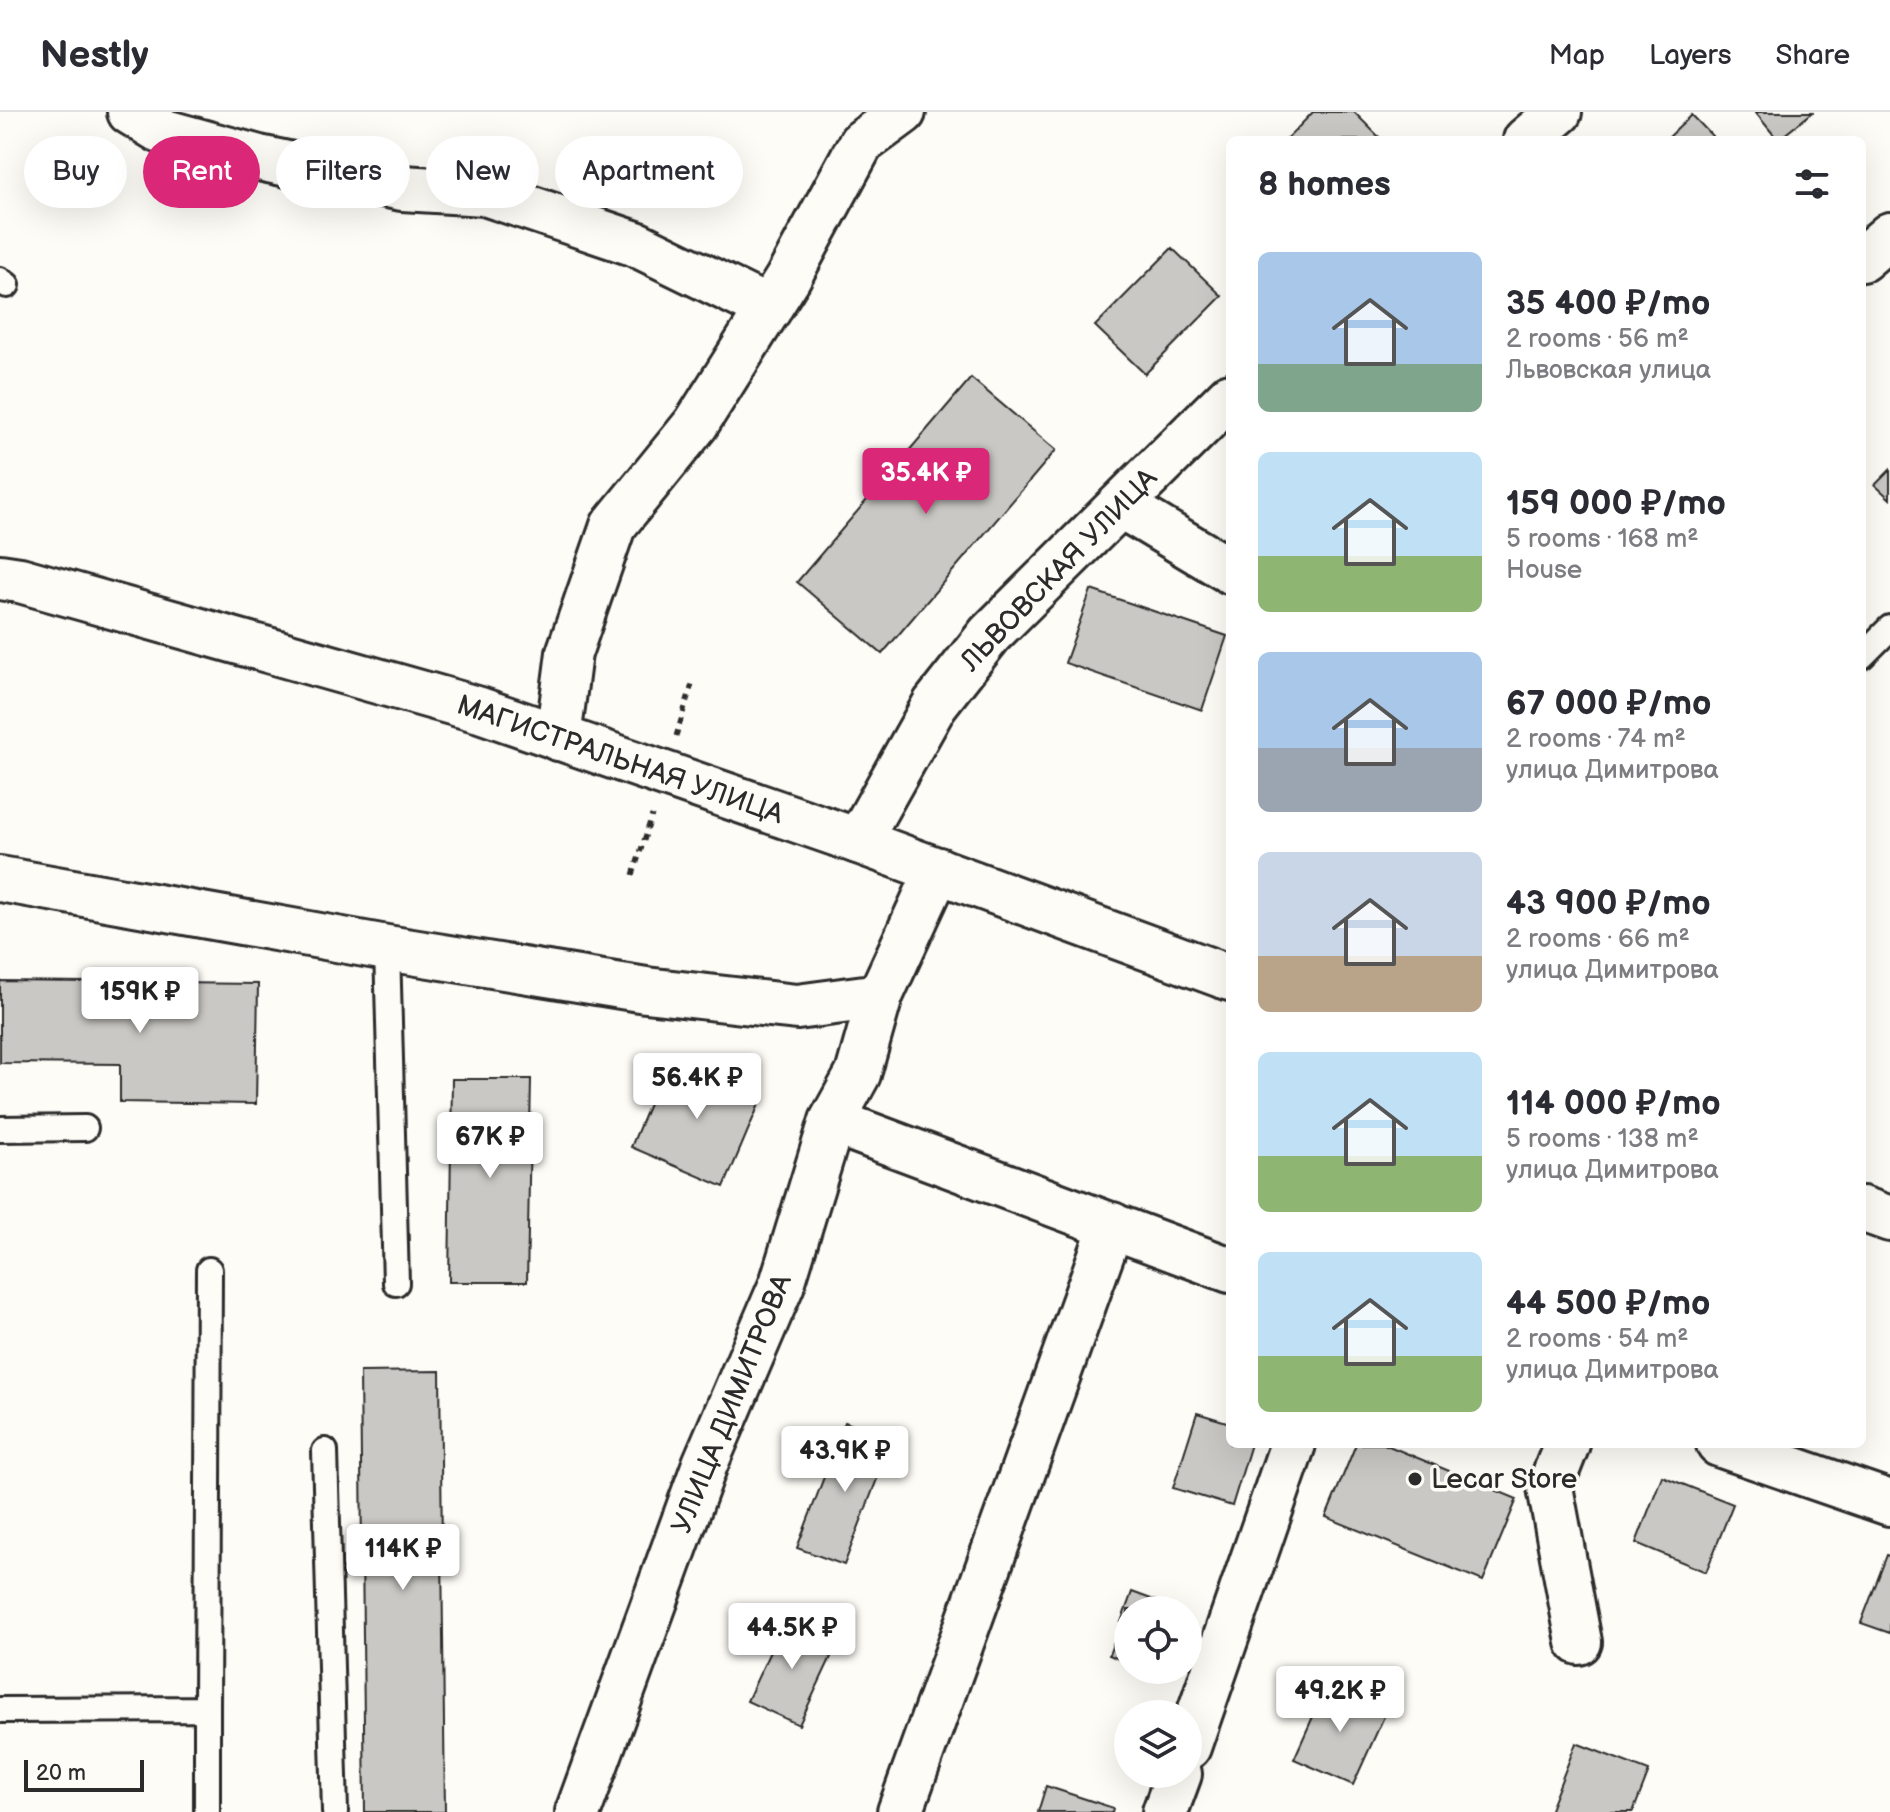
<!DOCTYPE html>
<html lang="en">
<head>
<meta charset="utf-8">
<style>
	body { margin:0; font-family:"Balsamiq Sans",sans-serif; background:#f7f7f7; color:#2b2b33; height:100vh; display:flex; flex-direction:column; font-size:30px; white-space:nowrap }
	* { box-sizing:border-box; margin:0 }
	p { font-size:26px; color:#7c7c81 }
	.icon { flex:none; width:44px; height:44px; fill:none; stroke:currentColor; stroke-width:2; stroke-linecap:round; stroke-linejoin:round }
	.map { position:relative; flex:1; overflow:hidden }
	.side { position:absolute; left:1226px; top:24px; width:640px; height:1312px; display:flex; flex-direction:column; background:#fff; border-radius:12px; box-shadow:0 8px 32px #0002 }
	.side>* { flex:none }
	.banner { position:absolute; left:24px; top:24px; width:760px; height:72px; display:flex; gap:16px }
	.tools { position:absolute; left:1114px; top:1484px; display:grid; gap:16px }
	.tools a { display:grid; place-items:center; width:88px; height:88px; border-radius:50%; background:#fff; box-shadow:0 8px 32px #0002; font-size:40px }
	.scale { position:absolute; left:24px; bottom:20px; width:120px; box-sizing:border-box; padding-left:8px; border:4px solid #2b2b2b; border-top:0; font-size:22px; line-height:28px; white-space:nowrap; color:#2b2b2b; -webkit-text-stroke:6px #fdfcf7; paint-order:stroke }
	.price { position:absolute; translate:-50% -68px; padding:0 18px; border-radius:8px; background:#fff; color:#222; font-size:26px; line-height:52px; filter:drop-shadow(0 2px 4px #0008) }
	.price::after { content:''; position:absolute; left:50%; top:48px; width:24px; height:18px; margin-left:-12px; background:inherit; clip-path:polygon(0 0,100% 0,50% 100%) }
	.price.on { background:#db2777; color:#fff }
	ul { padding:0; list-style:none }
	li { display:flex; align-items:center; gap:24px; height:200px; padding:0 32px }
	li span { display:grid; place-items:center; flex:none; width:224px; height:160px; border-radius:12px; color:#555 }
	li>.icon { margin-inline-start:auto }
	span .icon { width:96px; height:96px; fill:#fffc; stroke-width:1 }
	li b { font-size:34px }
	h2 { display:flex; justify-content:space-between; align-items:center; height:96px; padding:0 32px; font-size:34px }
	.pill { padding:0 28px; border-radius:36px; background:#fff; box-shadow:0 8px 32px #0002; font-size:28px; line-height:72px }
	.pill.on { background:#db2777; color:#fff }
	header { display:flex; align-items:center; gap:48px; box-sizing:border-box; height:112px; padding:0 40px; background:#fff; border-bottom:2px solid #e1e1e2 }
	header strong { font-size:38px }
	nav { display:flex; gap:44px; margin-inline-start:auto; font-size:28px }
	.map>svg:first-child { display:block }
	.building { fill:#c9c8c4; stroke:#2b2b2b; stroke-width:2 }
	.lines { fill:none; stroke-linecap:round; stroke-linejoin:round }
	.lane-casing { stroke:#2b2b2b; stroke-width:30 }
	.street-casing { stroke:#2b2b2b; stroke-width:50 }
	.highway-casing { stroke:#2b2b2b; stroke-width:50 }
	.path { stroke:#2b2b2b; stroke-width:5; stroke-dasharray:6 6; stroke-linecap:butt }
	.lane { stroke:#fdfcf7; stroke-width:24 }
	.street { stroke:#fdfcf7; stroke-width:44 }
	.highway { stroke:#fdfcf7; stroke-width:44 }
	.poi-dot { fill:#2b2b2b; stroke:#fdfcf7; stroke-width:3 }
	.labels { text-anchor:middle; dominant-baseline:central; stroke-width:7; stroke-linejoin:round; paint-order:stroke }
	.street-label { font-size:28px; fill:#2b2b2b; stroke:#fdfcf7 }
	.poi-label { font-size:28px; fill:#2b2b2b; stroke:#fdfcf7; text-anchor:start }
</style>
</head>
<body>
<header>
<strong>Nestly</strong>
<nav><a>Map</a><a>Layers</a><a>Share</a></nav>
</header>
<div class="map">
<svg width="1890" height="1700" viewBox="0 0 1890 1700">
	<rect width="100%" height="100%" fill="#fdfcf7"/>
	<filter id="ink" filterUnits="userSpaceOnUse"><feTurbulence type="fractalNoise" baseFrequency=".0125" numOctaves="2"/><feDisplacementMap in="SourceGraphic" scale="16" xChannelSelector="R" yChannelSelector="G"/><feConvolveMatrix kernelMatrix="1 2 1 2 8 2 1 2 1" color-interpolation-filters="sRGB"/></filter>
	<g filter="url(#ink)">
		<path class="building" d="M 1313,0 L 1354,0 L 1382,28 L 1286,28 Z
			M 1755,0 L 1813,0 L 1778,28 Z
			M 1692,3 L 1716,28 L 1666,28 Z
			M 1172,136 L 1222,184 L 1145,262 L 1095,214 Z
			M 971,266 L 1056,338 L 882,542 L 797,470 Z
			M 1890,358 L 1890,387 L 1875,373 Z
			M 1091,478 L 1227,524 L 1202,598 L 1065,551 Z
			M 0,869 L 258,872 L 256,992 L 120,990 L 120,952 L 0,951 Z
			M 669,944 L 763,983 L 724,1075 L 631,1035 Z
			M 452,967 L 531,967 L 527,1170 L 449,1170 Z
			M 440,1259 L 445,1700 L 365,1700 L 360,1260 Z
			M 1197,1301 L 1230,1311 L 1230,1332 L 1251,1332 L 1232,1394 L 1173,1376 Z
			M 845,1310 L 892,1328 L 844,1453 L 797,1436 Z
			M 1356,1332 L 1384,1332 L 1517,1387 L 1483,1469 L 1326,1405 Z
			M 1662,1364 L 1733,1392 L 1706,1460 L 1636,1431 Z
			M 1887,1443 L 1890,1444 L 1890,1521 L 1861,1511 Z
			M 1132,1480 L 1181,1498 L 1128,1498 L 1128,1551 L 1109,1543 Z
			M 786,1505 L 838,1530 L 799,1613 L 747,1589 Z
			M 1328,1571 L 1387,1598 L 1353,1673 L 1294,1647 Z
			M 1576,1631 L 1649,1659 L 1633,1700 L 1549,1700 Z
			M 1046,1674 L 1113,1696 L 1112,1700 L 1038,1700 Z"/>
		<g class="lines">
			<g class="lane-casing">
				<path id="lane" d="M 0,168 L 7,173
					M 1862,544 L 1890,516
					M 387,836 L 396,1171
					M 0,1017 L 85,1016
					M 325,1339 L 335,1700
					M 207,1597 L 209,1158
					M 0,1598 L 207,1597 L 207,1700"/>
			</g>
			<g class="street-casing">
				<path id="street" d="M 130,0 L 161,19 L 259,46 L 402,76 L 485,81 L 636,132 L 769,197
					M 1526,28 L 1559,0
					M 1862,147 L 1890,123
					M 1120,393 L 1230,459
					M 558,626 L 569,541 L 613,414 L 696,312 L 788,166 L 861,31 L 903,0
					M 858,729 L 935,592 L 990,522 L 1230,284
					M 0,767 L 387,836 L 646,878 L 797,895 L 880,884 L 938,758
					M 832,1009 L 1230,1158
					M 1567,1332 L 1550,1375 L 1579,1530
					M 1719,1332 L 1890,1391
					M 1188,1635 L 1293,1332
					M 578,1700 L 705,1352 L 782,1172 L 832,1009 L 858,962 L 880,884
					M 900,1700 L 1112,1113
					M 1165,1700 L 1179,1662"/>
			</g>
			<g class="highway-casing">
				<path id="highway" d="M 0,465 L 20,468 L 480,598 L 858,729 L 1230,866
					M 1862,1097 L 1890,1107"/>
			</g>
			<path class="path" d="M 676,624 L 693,569
				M 633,763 L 652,703"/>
			<use href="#lane" class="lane"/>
			<use href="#street" class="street"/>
			<use href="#highway" class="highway"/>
		</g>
	</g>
	<circle class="poi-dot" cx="1415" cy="1367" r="8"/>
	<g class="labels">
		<g class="street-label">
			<text transform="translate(1059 458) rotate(-46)">ЛЬВОВСКАЯ УЛИЦА</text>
			<text transform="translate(620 648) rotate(19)">МАГИСТРАЛЬНАЯ УЛИЦА</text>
			<text transform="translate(732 1292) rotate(-68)">УЛИЦА ДИМИТРОВА</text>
		</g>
		<g class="poi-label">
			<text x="1431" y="1367">Lecar Store</text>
		</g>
	</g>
</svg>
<div class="tools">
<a><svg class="icon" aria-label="locate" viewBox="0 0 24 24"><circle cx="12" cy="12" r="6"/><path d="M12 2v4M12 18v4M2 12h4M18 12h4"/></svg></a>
<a><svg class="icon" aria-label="layers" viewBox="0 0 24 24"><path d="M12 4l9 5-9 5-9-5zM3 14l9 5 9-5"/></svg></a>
</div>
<div class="scale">20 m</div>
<b class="price on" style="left:926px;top:404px">35.4K ₽</b>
<b class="price" style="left:140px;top:923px">159K ₽</b>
<b class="price" style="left:697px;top:1009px">56.4K ₽</b>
<b class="price" style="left:490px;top:1068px">67K ₽</b>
<b class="price" style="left:845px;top:1382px">43.9K ₽</b>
<b class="price" style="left:403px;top:1480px">114K ₽</b>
<b class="price" style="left:792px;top:1559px">44.5K ₽</b>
<b class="price" style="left:1340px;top:1622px">49.2K ₽</b>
<div class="banner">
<a class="pill">Buy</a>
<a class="pill on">Rent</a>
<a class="pill">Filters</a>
<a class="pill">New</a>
<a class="pill">Apartment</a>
</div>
<section class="side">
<h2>8 homes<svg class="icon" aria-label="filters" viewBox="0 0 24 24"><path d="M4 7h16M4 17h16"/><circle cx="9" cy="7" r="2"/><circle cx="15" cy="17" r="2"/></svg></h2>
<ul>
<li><span style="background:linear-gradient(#a9c7e8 70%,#7fa58c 0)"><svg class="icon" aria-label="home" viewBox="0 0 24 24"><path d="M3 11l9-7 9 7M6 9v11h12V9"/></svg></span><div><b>35 400 ₽/mo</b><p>2 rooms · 56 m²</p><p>Львовская улица</p></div></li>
<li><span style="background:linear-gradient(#bfe0f5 65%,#8fb573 0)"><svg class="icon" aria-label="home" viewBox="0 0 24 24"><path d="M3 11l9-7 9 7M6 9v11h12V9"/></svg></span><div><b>159 000 ₽/mo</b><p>5 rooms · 168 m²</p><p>House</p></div></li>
<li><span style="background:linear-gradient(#a9c7e8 60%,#9aa5b1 0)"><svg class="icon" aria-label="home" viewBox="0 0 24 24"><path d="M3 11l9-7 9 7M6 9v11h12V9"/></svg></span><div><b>67 000 ₽/mo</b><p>2 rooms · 74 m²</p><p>улица Димитрова</p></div></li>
<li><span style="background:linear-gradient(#c9d6e8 65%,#b9a48a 0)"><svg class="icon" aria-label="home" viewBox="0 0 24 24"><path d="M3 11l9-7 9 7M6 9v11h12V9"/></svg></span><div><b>43 900 ₽/mo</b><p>2 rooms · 66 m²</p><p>улица Димитрова</p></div></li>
<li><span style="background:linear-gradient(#bfe0f5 65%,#8fb573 0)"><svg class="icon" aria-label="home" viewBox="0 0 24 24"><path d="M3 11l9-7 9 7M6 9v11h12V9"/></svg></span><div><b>114 000 ₽/mo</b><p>5 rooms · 138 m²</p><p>улица Димитрова</p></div></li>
<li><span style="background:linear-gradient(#bfe0f5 65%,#8fb573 0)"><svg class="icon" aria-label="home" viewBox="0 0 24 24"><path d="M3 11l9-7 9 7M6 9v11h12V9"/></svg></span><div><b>44 500 ₽/mo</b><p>2 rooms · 54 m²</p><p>улица Димитрова</p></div></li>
</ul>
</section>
</div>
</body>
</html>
